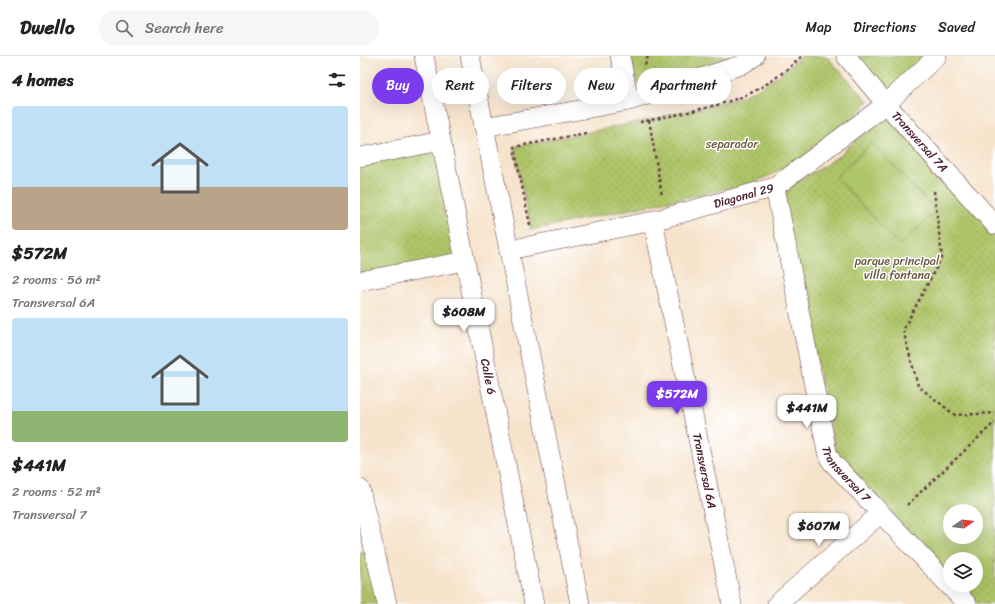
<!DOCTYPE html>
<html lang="en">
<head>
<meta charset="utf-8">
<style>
	body { margin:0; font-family:Sriracha,sans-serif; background:#f6f6f6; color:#222; height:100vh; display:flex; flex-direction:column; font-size:15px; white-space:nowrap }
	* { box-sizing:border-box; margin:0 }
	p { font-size:13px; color:#767676 }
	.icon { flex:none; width:22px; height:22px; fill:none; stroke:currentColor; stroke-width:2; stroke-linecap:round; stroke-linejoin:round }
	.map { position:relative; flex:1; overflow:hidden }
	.sheet { display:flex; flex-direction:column; background:#fff; width:360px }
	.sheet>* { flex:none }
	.hud { position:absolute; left:12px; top:12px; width:380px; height:36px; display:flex; gap:8px }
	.needle { width:26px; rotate:76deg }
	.fabs { position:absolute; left:583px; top:448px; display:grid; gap:8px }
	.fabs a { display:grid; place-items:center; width:40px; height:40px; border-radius:50%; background:#fff; box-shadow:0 4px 16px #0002; font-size:20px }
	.price { position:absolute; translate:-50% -34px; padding:0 9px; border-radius:8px; background:#fff; color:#222; font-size:13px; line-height:26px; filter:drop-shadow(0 1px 2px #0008) }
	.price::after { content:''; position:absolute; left:50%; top:24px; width:12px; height:9px; margin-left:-6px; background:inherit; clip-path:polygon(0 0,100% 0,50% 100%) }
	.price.active { background:#7c3aed; color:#fff }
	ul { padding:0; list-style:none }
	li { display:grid; align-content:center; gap:8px; height:212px; padding:0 12px }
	li span { display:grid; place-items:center; height:124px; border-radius:4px; color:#555 }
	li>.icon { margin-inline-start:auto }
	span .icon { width:72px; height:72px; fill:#fffc; stroke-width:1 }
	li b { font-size:17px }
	h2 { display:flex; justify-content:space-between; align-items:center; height:48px; padding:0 12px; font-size:17px }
	.chip { padding:0 14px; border-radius:18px; background:#fff; box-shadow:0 4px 16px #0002; font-size:14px; line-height:36px }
	.chip.active { background:#7c3aed; color:#fff }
	header { display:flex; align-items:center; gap:24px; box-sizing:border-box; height:56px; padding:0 20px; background:#fff; border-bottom:1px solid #e0e0e0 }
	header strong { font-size:19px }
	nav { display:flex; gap:22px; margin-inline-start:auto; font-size:14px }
	.search { width:280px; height:36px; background:#f6f6f6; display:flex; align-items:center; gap:10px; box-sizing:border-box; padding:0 14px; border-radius:22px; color:#767676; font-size:15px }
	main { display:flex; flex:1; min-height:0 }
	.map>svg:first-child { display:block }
	.grass { fill:url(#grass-dots); stroke:#7c724a; fill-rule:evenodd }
	.pitch { fill:#aec468; stroke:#7c724a }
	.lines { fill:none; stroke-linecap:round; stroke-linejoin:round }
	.street-casing { stroke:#643c43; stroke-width:20 }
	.path { stroke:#643c43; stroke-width:2.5; stroke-dasharray:3 3; stroke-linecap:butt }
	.street { stroke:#fff; stroke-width:19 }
	.labels { text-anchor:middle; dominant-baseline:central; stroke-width:3; stroke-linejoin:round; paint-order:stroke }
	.street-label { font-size:12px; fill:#4a1f2b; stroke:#fff }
	.park-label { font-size:12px; fill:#6d5940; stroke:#fff }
</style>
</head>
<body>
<header>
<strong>Dwello</strong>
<div class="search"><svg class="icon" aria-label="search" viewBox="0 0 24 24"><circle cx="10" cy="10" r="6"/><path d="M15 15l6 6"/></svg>Search here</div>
<nav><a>Map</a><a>Directions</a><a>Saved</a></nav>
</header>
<main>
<section class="sheet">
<h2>4 homes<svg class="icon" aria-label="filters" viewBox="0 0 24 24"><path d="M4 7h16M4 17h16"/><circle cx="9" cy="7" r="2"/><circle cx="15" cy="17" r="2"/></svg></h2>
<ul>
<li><span style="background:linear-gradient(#bfe0f5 65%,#b9a48a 0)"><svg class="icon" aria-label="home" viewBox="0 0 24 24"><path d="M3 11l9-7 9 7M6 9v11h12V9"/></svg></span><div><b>$572M</b><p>2 rooms · 56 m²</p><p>Transversal 6A</p></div></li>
<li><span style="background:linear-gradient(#bfe0f5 75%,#8fb573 0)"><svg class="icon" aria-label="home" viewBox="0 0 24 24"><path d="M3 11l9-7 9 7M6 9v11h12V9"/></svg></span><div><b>$441M</b><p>2 rooms · 52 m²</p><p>Transversal 7</p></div></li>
</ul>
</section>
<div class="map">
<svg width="635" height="548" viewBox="0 0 635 548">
	<defs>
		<pattern id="grass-dots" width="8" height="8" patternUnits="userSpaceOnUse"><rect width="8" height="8" fill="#aec468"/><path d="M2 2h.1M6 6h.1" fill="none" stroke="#97a85a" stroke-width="1.8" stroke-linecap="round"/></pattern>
	</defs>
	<rect width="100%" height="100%" fill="#fff"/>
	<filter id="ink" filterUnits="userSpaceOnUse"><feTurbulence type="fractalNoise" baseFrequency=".025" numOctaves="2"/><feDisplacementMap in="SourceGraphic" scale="8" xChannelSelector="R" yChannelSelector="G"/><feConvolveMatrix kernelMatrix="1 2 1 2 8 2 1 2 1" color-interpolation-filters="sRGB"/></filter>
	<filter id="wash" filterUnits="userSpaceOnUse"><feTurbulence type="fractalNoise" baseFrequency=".012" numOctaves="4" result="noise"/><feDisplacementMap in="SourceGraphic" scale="16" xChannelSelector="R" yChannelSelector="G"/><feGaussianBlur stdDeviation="0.9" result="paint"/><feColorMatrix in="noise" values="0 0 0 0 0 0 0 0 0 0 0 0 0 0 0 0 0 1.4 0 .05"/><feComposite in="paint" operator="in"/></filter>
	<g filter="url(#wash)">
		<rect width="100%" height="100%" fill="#f6e3cb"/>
		<path class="grass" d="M 271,0 L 370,0 L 342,14 L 277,28 Z
			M 441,0 L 466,0 L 508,45 C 478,84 434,110 390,128 L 171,174 L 154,91 L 289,64 L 376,43 L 399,32 L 419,19 Z
			M 495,0 L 571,0 L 528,40 Z
			M 529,54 L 635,175 L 635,548 L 618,548 L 600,529 L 616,529 L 616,503 L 590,503 L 590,519 L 478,403 L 475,393 L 421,133 L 458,114 L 480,99 ZM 590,455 L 616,455 L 616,481 L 590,481 Z
			M 81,85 L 105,205 L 0,225 L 0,101 Z
			M 14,493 L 27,548 L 0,548 L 0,496 Z"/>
		<path class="pitch" d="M 512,87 L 576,155 L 539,189 L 476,121 Z"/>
	</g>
	<g filter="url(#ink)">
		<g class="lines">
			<g class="street-casing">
				<g id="street">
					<path id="s1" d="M 64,0 L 174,548"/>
					<path d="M 110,0 L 220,548"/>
					<path d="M 260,0 L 269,45"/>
					<path id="s2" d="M 486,0 L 526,48 L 635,169"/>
					<path d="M 124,71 L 269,45 L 381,9 L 395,0"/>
					<path d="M 0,101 L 81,85"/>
					<path id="s3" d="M 415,131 L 467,396 L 472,406 L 607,548"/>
					<path id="s4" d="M 293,165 L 372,548"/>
					<path id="s5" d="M 149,194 L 293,165 L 415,131 L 526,48 L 577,0"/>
					<path d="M 0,225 L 105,205"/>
					<path d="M 0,433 L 27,548"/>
					<path d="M 417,548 L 521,457"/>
				</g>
			</g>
			<path class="path" d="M 285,9 L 288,0
				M 289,64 L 302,140
				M 280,66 C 311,60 346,53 376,43 C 400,35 424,17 442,0
				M 574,135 L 582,201 L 543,274 L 558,330 L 595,359 L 635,357
				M 170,169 L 154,91 L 226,77
				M 547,449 L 635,366"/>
			<use href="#street" class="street"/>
		</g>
	</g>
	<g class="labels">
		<g class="street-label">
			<text stroke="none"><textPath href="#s2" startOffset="113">Transversal 7A</textPath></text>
			<text stroke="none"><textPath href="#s5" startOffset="241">Diagonal 29</textPath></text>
			<text stroke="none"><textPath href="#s1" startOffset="327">Calle 6</textPath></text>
			<text stroke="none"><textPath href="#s4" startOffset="255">Transversal 6A</textPath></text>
			<text stroke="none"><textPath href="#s3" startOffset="299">Transversal 7</textPath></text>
		</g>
		<g class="park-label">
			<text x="372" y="88">separador</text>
			<text x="537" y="205">parque principal<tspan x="537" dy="14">villa fontana</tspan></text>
		</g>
	</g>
</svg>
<div class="fabs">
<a><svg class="needle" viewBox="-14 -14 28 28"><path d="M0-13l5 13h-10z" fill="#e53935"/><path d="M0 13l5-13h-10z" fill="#767676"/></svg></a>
<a><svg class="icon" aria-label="layers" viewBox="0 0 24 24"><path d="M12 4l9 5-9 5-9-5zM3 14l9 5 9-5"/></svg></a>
</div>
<b class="price" style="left:104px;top:277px">$608M</b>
<b class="price active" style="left:317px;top:359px">$572M</b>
<b class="price" style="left:447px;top:373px">$441M</b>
<b class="price" style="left:459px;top:491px">$607M</b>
<div class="hud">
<a class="chip active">Buy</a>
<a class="chip">Rent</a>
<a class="chip">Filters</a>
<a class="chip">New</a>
<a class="chip">Apartment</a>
</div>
</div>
</main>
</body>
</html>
